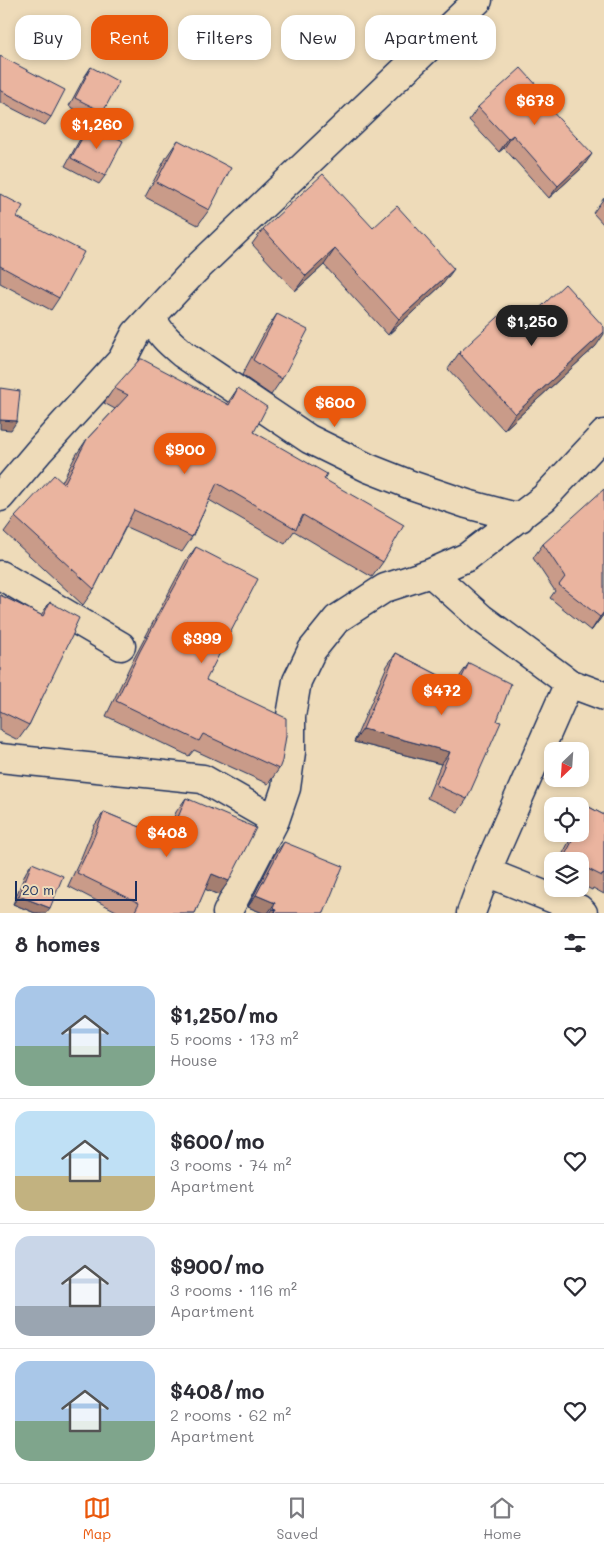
<!DOCTYPE html>
<html lang="en">
<head>
<meta charset="utf-8">
<style>
	body { margin:0; font-family:Mali,sans-serif; background:#f7f7f7; color:#2b2b33; height:100vh; display:flex; flex-direction:column; font-size:19px; white-space:nowrap }
	* { box-sizing:border-box; margin:0 }
	p { font-size:16px; color:#7c7c81 }
	.icon { flex:none; width:28px; height:28px; fill:none; stroke:currentColor; stroke-width:2; stroke-linecap:round; stroke-linejoin:round }
	.map { position:relative; height:913px; overflow:hidden }
	.side { display:flex; flex-direction:column; background:#fff; flex:1 }
	.side>* { flex:none }
	.top-card { position:absolute; left:15px; top:15px; width:575px; height:45px; display:flex; gap:10px }
	.needle { width:32px; rotate:205deg }
	.buttons { position:absolute; left:544px; top:742px; display:grid; gap:10px }
	.buttons a { display:grid; place-items:center; width:45px; height:45px; border-radius:10px; background:#fff; box-shadow:0 2px 8px #0003; font-size:25px }
	.scale { position:absolute; left:15px; bottom:12px; width:122px; box-sizing:border-box; padding-left:5px; border:2px solid #1b2f5e; border-top:0; font-size:14px; line-height:18px; white-space:nowrap; color:#1b2f5e; -webkit-text-stroke:4px #eedbb9; paint-order:stroke }
	.price { position:absolute; translate:-50% -42px; padding:0 11px; border-radius:18px; background:#ea580c; color:#fff; font-size:16px; line-height:32px; filter:drop-shadow(0 1px 2px #0008) }
	.price::after { content:''; position:absolute; left:50%; top:30px; width:15px; height:11px; margin-left:-8px; background:inherit; clip-path:polygon(0 0,100% 0,50% 100%) }
	.price.current { background:#222; color:#fff }
	ul { padding:0; list-style:none }
	li { display:flex; align-items:center; gap:15px; height:125px; padding:0 15px }
	li+li { border-top:1px solid #e1e1e2 }
	li span { display:grid; place-items:center; flex:none; width:140px; height:100px; border-radius:15px; color:#555 }
	li>.icon { margin-inline-start:auto }
	span .icon { width:60px; height:60px; fill:#fffc; stroke-width:1 }
	li b { font-size:21px }
	h2 { display:flex; justify-content:space-between; align-items:center; height:60px; padding:0 15px; font-size:21px }
	.chip { padding:0 18px; border-radius:15px; background:#fff; box-shadow:0 2px 8px #0003; font-size:18px; line-height:45px }
	.chip.current { background:#ea580c; color:#fff }
	.menu { display:flex; justify-content:space-around; align-items:center; height:70px; border-top:1px solid #e1e1e2; background:#fff; font-size:14px; color:#7c7c81 }
	.menu a { display:grid; justify-items:center; gap:2px }
	.menu .current { color:#ea580c }
	.map>svg:first-child { display:block }
	.lines { fill:none; stroke-linecap:round; stroke-linejoin:round }
	.minor-casing { stroke:#1b2f5e; stroke-width:31 }
	.minor { stroke:#eedbb9; stroke-width:28 }
	.wall { fill:#c99b89; stroke:#1b2f5e }
	.shaded-wall { fill:#a47e6f; stroke:#1b2f5e }
	.building { fill:#eab49f; stroke:#1b2f5e }
</style>
</head>
<body>
<div class="map">
<svg width="604" height="913" viewBox="0 0 604 913">
	<rect width="100%" height="100%" fill="#eedbb9"/>
	<filter id="ink" filterUnits="userSpaceOnUse"><feTurbulence type="fractalNoise" baseFrequency=".02" numOctaves="2"/><feDisplacementMap in="SourceGraphic" scale="10" xChannelSelector="R" yChannelSelector="G"/><feConvolveMatrix kernelMatrix="1 2 1 2 8 2 1 2 1" color-interpolation-filters="sRGB"/></filter>
	<g filter="url(#ink)">
		<g class="lines">
			<g class="minor-casing">
				<path id="minor" d="M 152,316 C 157,332 170,343 183,354 L 309,439 L 368,468 L 411,485 L 467,504 L 520,518
					M 0,497 L 40,450 L 122,360 L 136,333 L 195,270 L 478,0
					M 431,573 L 481,618 L 569,683 L 604,696
					M 0,575 L 121,646
					M 0,758 L 203,779 L 275,820
					M 486,872 L 579,909 L 583,913
					M 227,913 L 275,820 L 286,788 L 291,752 L 291,716 L 297,681 L 312,650 L 337,619 L 385,588 L 431,573 L 467,557 L 544,498 L 604,434
					M 471,913 L 486,872 L 569,683"/>
			</g>
			<use href="#minor" class="minor"/>
		</g>
		<path class="wall" d="M 0,56 L 51,117 L 45,125 L 0,102 Z
			M 91,67 L 103,112 L 97,121 L 69,106 L 85,76 Z
			M 551,101 L 547,106 L 583,167 L 549,198 L 504,148 L 499,152 L 469,120 L 478,107 Z
			M 90,124 L 105,176 L 99,184 L 65,166 L 84,132 Z
			M 178,140 L 209,210 L 198,225 L 145,197 L 167,156 Z
			M 0,194 L 17,217 L 59,298 L 51,310 L 0,283 Z
			M 604,198 L 604,225 L 593,213 Z
			M 373,228 L 443,284 L 388,335 L 324,265 L 295,291 L 252,244 L 263,229 Z
			M 277,314 L 282,379 L 271,395 L 242,375 L 266,330 Z
			M 524,323 L 596,346 L 504,430 L 448,369 L 459,353 Z
			M 114,388 L 227,404 L 238,388 L 254,432 L 324,479 L 383,562 L 372,577 L 294,531 L 285,544 L 209,500 L 192,537 L 182,552 L 126,527 L 94,589 L 83,605 L 4,532 L 15,517 L 62,482 L 76,455 L 87,439 L 115,409 L 104,403 Z
			M 543,544 L 604,614 L 591,631 L 550,598 L 555,591 L 533,558 Z
			M 196,547 L 206,680 L 279,769 L 268,784 L 194,750 L 189,756 L 106,716 L 130,666 L 185,562 Z
			M 0,595 L 41,615 L 50,602 L 73,631 L 29,725 L 18,740 L 0,731 Z
			M 396,653 L 456,684 L 460,676 L 469,663 L 467,799 L 458,812 L 427,798 L 441,764 L 354,742 L 387,666 Z
			M 186,798 L 229,881 L 219,895 L 205,889 L 195,913 L 120,913 L 68,886 L 81,858 L 94,826 L 104,812 L 166,838 L 176,812 Z
			M 589,807 L 604,815 L 604,894 L 593,888 L 592,890 L 580,884 L 580,861 L 559,861 L 573,834 L 580,834 L 580,820 Z
			M 284,842 L 324,913 L 263,913 L 248,907 L 275,854 Z
			M 32,863 L 46,913 L 35,913 L 13,904 L 26,872 Z"/>
		<path class="shaded-wall" d="M 513,135 L 504,148 L 499,152 L 508,139 Z
			M 592,154 L 583,167 L 549,198 L 558,186 Z
			M 335,249 L 324,265 L 295,291 L 306,276 Z
			M 454,269 L 443,284 L 388,335 L 399,319 Z
			M 604,332 L 604,334 L 596,346 L 504,430 L 515,414 Z
			M 0,420 L 17,421 L 11,430 L 0,429 Z
			M 604,612 L 604,614 L 591,631 L 600,617 Z
			M 363,729 L 450,752 L 441,764 L 354,742 Z
			M 212,874 L 229,881 L 219,895 L 202,888 Z
			M 256,895 L 275,903 L 268,913 L 263,913 L 248,907 Z
			M 19,896 L 50,908 L 46,913 L 35,913 L 13,904 Z
			M 273,909 L 276,910 L 274,913 L 270,913 Z"/>
		<path class="building" d="M 0,56 L 65,90 L 51,117 L 0,90 Z
			M 91,67 L 119,82 L 103,112 L 75,98 Z
			M 521,68 L 551,101 L 546,105 L 592,154 L 558,186 L 513,135 L 508,139 L 478,107 Z
			M 90,124 L 123,141 L 105,176 L 71,158 Z
			M 178,140 L 231,168 L 209,210 L 156,182 Z
			M 323,174 L 373,228 L 397,206 L 454,269 L 399,319 L 335,249 L 306,276 L 263,229 Z
			M 0,194 L 23,206 L 17,217 L 84,252 L 59,298 L 0,266 Z
			M 565,284 L 604,327 L 604,332 L 515,414 L 459,353 L 509,307 L 524,323 Z
			M 277,314 L 308,330 L 282,379 L 253,360 Z
			M 140,359 L 142,359 L 229,405 L 238,388 L 267,407 L 254,432 L 327,474 L 324,479 L 404,525 L 383,562 L 303,515 L 296,529 L 217,483 L 192,537 L 134,510 L 94,589 L 15,517 L 54,475 L 64,484 L 87,439 L 128,395 L 114,388 Z
			M 0,388 L 20,391 L 17,421 L 0,420 Z
			M 604,489 L 604,612 L 600,617 L 559,585 L 565,577 L 543,544 Z
			M 196,547 L 258,579 L 206,680 L 286,718 L 286,736 L 282,761 L 279,769 L 203,734 L 199,741 L 116,701 L 140,651 Z
			M 0,595 L 43,616 L 50,602 L 79,618 L 73,631 L 74,632 L 29,725 L 0,711 Z
			M 396,653 L 458,685 L 469,663 L 511,684 L 497,721 L 501,722 L 467,799 L 436,785 L 450,752 L 363,729 Z
			M 186,798 L 256,828 L 229,881 L 212,874 L 195,913 L 134,913 L 139,903 L 77,873 L 91,844 L 104,812 L 169,839 Z
			M 589,807 L 604,815 L 604,875 L 603,874 L 602,876 L 580,865 L 580,861 L 573,861 L 564,857 L 576,834 L 580,834 L 580,825 Z
			M 284,842 L 343,866 L 324,913 L 275,913 L 276,910 L 273,909 L 275,903 L 256,895 Z
			M 32,863 L 63,876 L 50,908 L 19,896 Z"/>
	</g>
</svg>
<div class="buttons">
<a><svg class="needle" viewBox="-14 -14 28 28"><path d="M0-13l5 13h-10z" fill="#e53935"/><path d="M0 13l5-13h-10z" fill="#7c7c81"/></svg></a>
<a><svg class="icon" aria-label="locate" viewBox="0 0 24 24"><circle cx="12" cy="12" r="6"/><path d="M12 2v4M12 18v4M2 12h4M18 12h4"/></svg></a>
<a><svg class="icon" aria-label="layers" viewBox="0 0 24 24"><path d="M12 4l9 5-9 5-9-5zM3 14l9 5 9-5"/></svg></a>
</div>
<div class="scale">20 m</div>
<b class="price" style="left:535px;top:126px">$673</b>
<b class="price" style="left:97px;top:150px">$1,260</b>
<b class="price current" style="left:532px;top:347px">$1,250</b>
<b class="price" style="left:335px;top:428px">$600</b>
<b class="price" style="left:185px;top:475px">$900</b>
<b class="price" style="left:202px;top:664px">$399</b>
<b class="price" style="left:442px;top:716px">$472</b>
<b class="price" style="left:167px;top:858px">$408</b>
<div class="top-card">
<a class="chip">Buy</a>
<a class="chip current">Rent</a>
<a class="chip">Filters</a>
<a class="chip">New</a>
<a class="chip">Apartment</a>
</div>
</div>
<section class="side">
<h2>8 homes<svg class="icon" aria-label="filters" viewBox="0 0 24 24"><path d="M4 7h16M4 17h16"/><circle cx="9" cy="7" r="2"/><circle cx="15" cy="17" r="2"/></svg></h2>
<ul>
<li><span style="background:linear-gradient(#a9c7e8 60%,#7fa58c 0)"><svg class="icon" aria-label="home" viewBox="0 0 24 24"><path d="M3 11l9-7 9 7M6 9v11h12V9"/></svg></span><div><b>$1,250/mo</b><p>5 rooms · 173 m²</p><p>House</p></div><svg class="icon" aria-label="heart" viewBox="0 0 24 24"><path d="M12 20l-8-8c-3-5 5-10 8-4 3-6 11-1 8 4z"/></svg></li>
<li><span style="background:linear-gradient(#bfe0f5 65%,#c2b280 0)"><svg class="icon" aria-label="home" viewBox="0 0 24 24"><path d="M3 11l9-7 9 7M6 9v11h12V9"/></svg></span><div><b>$600/mo</b><p>3 rooms · 74 m²</p><p>Apartment</p></div><svg class="icon" aria-label="heart" viewBox="0 0 24 24"><path d="M12 20l-8-8c-3-5 5-10 8-4 3-6 11-1 8 4z"/></svg></li>
<li><span style="background:linear-gradient(#c9d6e8 70%,#9aa5b1 0)"><svg class="icon" aria-label="home" viewBox="0 0 24 24"><path d="M3 11l9-7 9 7M6 9v11h12V9"/></svg></span><div><b>$900/mo</b><p>3 rooms · 116 m²</p><p>Apartment</p></div><svg class="icon" aria-label="heart" viewBox="0 0 24 24"><path d="M12 20l-8-8c-3-5 5-10 8-4 3-6 11-1 8 4z"/></svg></li>
<li><span style="background:linear-gradient(#a9c7e8 60%,#7fa58c 0)"><svg class="icon" aria-label="home" viewBox="0 0 24 24"><path d="M3 11l9-7 9 7M6 9v11h12V9"/></svg></span><div><b>$408/mo</b><p>2 rooms · 62 m²</p><p>Apartment</p></div><svg class="icon" aria-label="heart" viewBox="0 0 24 24"><path d="M12 20l-8-8c-3-5 5-10 8-4 3-6 11-1 8 4z"/></svg></li>
</ul>
</section>
<nav class="menu">
<a class="current"><svg class="icon" aria-label="map" viewBox="0 0 24 24"><path d="M3 6l6-2 6 2 6-2v14l-6 2-6-2-6 2zM9 4v14M15 6v14"/></svg>Map</a>
<a><svg class="icon" aria-label="saved" viewBox="0 0 24 24"><path d="M7 4h10v16l-5-4-5 4z"/></svg>Saved</a>
<a><svg class="icon" aria-label="home" viewBox="0 0 24 24"><path d="M3 11l9-7 9 7M6 9v11h12V9"/></svg>Home</a>
</nav>
</body>
</html>
